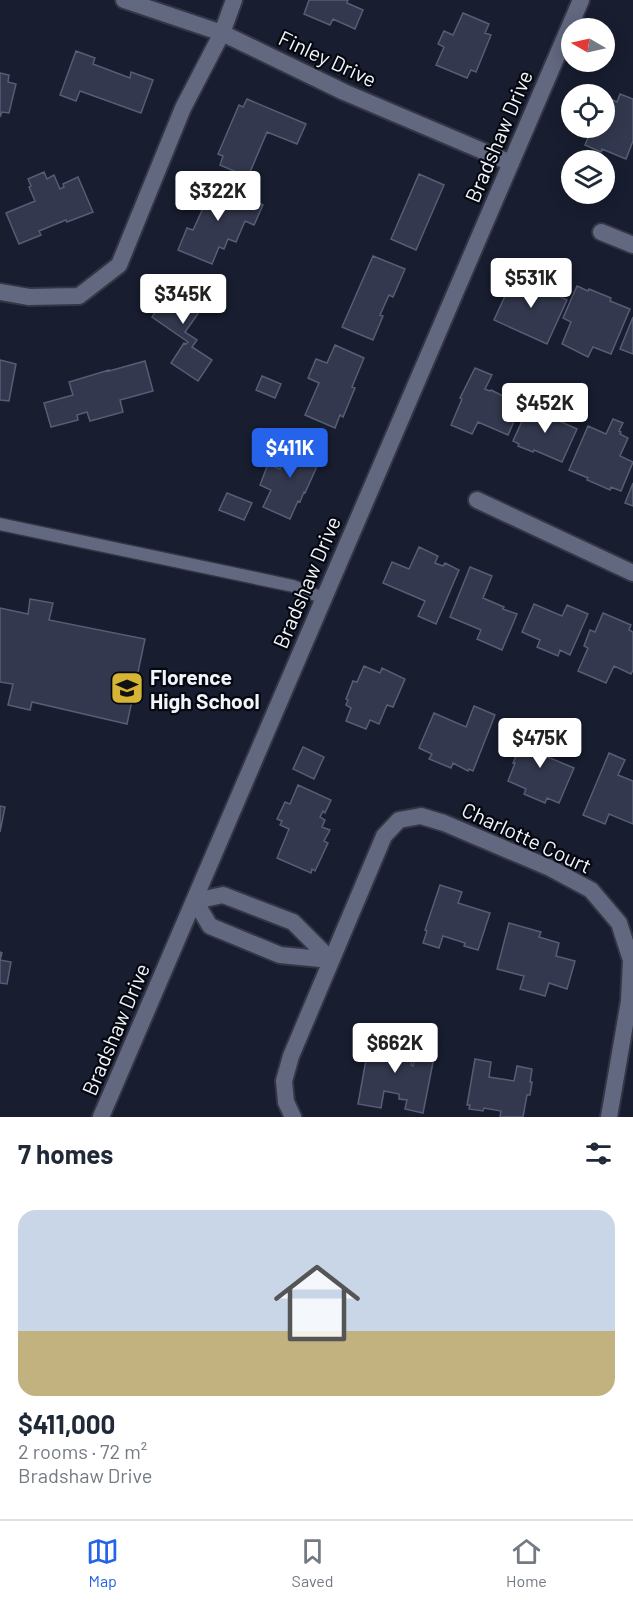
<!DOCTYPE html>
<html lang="en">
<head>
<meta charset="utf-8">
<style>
	body { margin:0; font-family:Barlow,sans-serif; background:#f6f6f7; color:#1f2937; height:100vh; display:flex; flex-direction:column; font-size:22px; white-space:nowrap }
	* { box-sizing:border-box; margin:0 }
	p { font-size:20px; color:#747a83 }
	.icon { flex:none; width:33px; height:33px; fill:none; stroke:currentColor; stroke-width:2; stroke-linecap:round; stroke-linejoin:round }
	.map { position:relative; height:1117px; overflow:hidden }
	.sheet { display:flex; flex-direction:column; background:#fff; flex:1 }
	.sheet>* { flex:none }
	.needle { width:39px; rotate:279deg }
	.tools { position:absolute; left:561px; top:18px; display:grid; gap:12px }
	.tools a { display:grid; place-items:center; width:54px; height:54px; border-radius:50%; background:#fff; box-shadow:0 3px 15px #0003; font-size:30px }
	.price { position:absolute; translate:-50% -51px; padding:0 14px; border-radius:6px; background:#fff; color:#222; font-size:20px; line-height:39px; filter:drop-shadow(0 2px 3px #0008) }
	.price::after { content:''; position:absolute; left:50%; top:36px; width:18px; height:14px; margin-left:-9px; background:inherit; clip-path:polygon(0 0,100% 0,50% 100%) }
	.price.selected { background:#2563eb; color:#fff }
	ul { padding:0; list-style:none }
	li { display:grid; align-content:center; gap:12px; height:318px; padding:0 18px }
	li span { display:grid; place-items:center; height:186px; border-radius:18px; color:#555 }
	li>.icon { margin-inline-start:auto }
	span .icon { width:108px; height:108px; fill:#fffc; stroke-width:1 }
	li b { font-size:26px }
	h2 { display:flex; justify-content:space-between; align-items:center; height:72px; padding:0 18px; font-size:26px }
	.tab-bar { display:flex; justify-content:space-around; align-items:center; height:84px; border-top:2px solid #e0e1e3; background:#fff; font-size:16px; color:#747a83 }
	.tab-bar a { display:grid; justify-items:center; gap:3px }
	.tab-bar .selected { color:#2563eb }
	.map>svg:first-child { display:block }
	.building { fill:#33384e; stroke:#565d74; stroke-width:1.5 }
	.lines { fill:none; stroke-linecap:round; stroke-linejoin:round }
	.service-casing { stroke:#343645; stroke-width:15 }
	.minor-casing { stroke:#343645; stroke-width:20 }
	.tertiary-casing { stroke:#343645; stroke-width:20 }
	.service { stroke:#626880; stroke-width:12 }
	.minor { stroke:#626880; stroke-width:16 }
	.tertiary { stroke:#626880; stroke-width:16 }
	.labels { text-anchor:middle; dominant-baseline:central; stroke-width:4.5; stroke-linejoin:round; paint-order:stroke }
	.street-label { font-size:21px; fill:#f2f4fc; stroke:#060810 }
	.poi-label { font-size:21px; font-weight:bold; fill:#f2f4fc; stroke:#060810; text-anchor:start }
</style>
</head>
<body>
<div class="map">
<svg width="633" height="1117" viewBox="0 0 633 1117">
	<rect width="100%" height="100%" fill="#181d30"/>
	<path class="building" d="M 309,0 L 348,0 L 347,3 L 363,10 L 355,29 L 333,19 L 330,25 L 304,14 Z
		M 463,13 L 489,24 L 485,33 L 491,35 L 476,72 L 471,70 L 467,78 L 436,65 L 444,47 L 438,44 L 444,31 L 453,35 Z
		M 76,51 L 95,58 L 93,64 L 130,78 L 131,72 L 153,80 L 141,113 L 80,91 L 76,101 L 60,95 Z
		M 0,73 L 9,75 L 8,82 L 16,84 L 9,113 L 2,112 L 0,117 Z
		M 620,94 L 633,99 L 633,141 L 626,159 L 602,149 L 601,152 L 585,145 L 592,128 L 604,128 L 606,97 L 617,102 Z
		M 247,99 L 306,124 L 297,144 L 267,132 L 248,177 L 220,165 L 223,156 L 218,154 L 239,105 L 243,107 Z
		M 44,172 L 47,179 L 54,175 L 60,189 L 64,187 L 63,184 L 78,177 L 93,212 L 67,222 L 66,220 L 39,231 L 41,235 L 19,244 L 6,213 L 35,201 L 29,187 L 31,186 L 28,179 Z
		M 419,174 L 444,185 L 416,250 L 391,239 Z
		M 207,182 L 263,205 L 254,225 L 245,221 L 236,242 L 228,239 L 224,249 L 219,247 L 212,264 L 178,250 L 187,228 L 193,230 L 205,204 L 199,202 Z
		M 373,256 L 405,269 L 393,297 L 389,295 L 380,315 L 383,316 L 373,340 L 342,327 Z
		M 517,270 L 531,277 L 526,287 L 531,289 L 533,285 L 538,288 L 540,283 L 553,289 L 551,293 L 567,300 L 547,344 L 494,320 Z
		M 171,277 L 207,301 L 185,332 L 197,340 L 192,347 L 212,360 L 198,381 L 171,363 L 184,343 L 186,344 L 188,342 L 152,317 L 159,306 L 157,304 L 162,297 L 159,295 Z
		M 577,286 L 588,291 L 589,289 L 611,298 L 610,301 L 630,309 L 611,354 L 593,347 L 588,357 L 562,344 L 571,322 L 563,318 Z
		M 633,317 L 633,354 L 620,349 Z
		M 335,345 L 364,358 L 352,387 L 355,388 L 343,417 L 340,415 L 335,428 L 305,415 L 319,383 L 308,378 L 316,359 L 327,363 Z
		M 0,360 L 16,364 L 9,401 L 0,400 Z
		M 145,361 L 153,391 L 120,400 L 123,412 L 90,421 L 87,412 L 77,415 L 78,420 L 51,427 L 44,403 L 73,395 L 69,382 L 109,370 L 109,371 Z
		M 475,368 L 492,375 L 485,389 L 490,391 L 491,390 L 507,398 L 509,394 L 523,401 L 508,435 L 478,422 L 472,434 L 451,425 L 462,399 L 460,398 Z
		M 262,376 L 281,384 L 275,398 L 256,390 Z
		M 530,404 L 550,412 L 549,414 L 560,419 L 559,421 L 577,429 L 562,462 L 534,450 L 533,452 L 518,446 L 519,444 L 513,441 Z
		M 613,419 L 623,423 L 619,431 L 621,432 L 620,434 L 628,438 L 620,456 L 633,462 L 621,491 L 611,487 L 610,490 L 587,480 L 588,478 L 569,470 L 588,426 L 606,434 Z
		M 292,440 L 320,453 L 316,463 L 318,464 L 305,493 L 304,492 L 300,502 L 298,501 L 290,519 L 263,507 L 271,490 L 260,485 L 268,464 L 280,469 Z
		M 633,483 L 633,506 L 625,503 Z
		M 227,493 L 252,503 L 244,520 L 219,510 Z
		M 419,547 L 438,556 L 435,563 L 443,566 L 445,563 L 459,570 L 436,624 L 418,616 L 425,601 L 383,583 L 392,562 L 409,569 Z
		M 470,567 L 492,576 L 483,598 L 504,607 L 503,609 L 517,614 L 502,650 L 477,639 L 481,630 L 450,617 Z
		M 30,599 L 53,603 L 49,620 L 145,639 L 127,724 L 32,702 L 30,710 L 8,705 L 13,684 L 0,682 L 0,608 L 28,614 Z
		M 534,604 L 562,616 L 567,605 L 588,614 L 570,655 L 560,650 L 558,656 L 537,647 L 540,640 L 522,632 Z
		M 603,613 L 631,625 L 629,630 L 633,632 L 633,670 L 631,674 L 614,666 L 606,683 L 578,671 L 588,648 L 584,646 L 590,630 L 595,632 Z
		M 364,666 L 380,673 L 382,668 L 405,679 L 393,707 L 387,705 L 379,724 L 370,720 L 366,729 L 346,721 L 351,708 L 346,705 L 348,700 L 346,699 L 353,681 L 357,682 Z
		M 474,706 L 495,715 L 473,771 L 469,769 L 468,771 L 453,763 L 451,768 L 429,759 L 432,754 L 419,748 L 434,713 L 466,727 Z
		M 531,726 L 552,735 L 543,755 L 574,768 L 559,803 L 547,798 L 545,803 L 524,794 L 526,789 L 508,781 L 515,763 L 513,763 L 518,752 L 520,753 Z
		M 303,747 L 324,757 L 314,779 L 293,769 Z
		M 609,753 L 625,760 L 618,775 L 633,781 L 633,824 L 609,814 L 605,824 L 583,815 Z
		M 298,785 L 331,800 L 325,813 L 323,811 L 320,817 L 325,820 L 322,827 L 330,830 L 324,841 L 328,843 L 315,871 L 312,869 L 311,873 L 277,858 L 289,829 L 280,825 L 282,821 L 277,819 L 285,802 L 290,804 Z
		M 0,806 L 5,807 L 0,832 Z
		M 440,885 L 462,892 L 458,903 L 490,913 L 478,950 L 464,946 L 465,943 L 443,936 L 439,948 L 423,943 L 427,931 L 425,930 Z
		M 509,923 L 541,932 L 539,937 L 559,943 L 556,956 L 575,961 L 567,989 L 549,983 L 545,996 L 520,989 L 524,976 L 497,969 Z
		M 0,952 L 2,953 L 0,960 L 11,962 L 7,984 L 0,983 Z
		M 371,1032 L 396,1037 L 391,1060 L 396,1061 L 398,1050 L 413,1053 L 411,1065 L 413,1066 L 416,1048 L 435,1052 L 423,1113 L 405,1109 L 407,1100 L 399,1099 L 399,1094 L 384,1091 L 381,1108 L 358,1104 Z
		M 475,1059 L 491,1062 L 489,1077 L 514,1081 L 517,1066 L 532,1069 L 530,1082 L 532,1082 L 530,1095 L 527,1095 L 523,1117 L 500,1117 L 501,1111 L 484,1108 L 483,1111 L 469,1109 L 470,1105 L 467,1105 Z"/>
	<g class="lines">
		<g class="service-casing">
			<path id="service" d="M 0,524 L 293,586 L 323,598"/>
		</g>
		<g class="minor-casing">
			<path id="minor" d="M 124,0 L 222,33 L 344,92 L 511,163
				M 601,232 L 633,245
				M 0,292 L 29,297 L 79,296 L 119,265 L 183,108 L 222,33 L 234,0
				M 477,500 L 633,573
				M 223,895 L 293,922 L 331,960 L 280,955 L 210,926 L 195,901 Z
				M 293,1117 L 286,1102 L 284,1081 L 291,1056 L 384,836 L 399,820 L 421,816 L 444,823 L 550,868 L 591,890 L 619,923 L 631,960 L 629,1001 L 609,1117"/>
		</g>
		<g class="tertiary-casing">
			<path id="tertiary" d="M 101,1117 L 581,0"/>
		</g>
		<use href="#service" class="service"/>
		<use href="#minor" class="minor"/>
		<use href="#tertiary" class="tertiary"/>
	</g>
	<defs>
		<g id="school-square" transform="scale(1.725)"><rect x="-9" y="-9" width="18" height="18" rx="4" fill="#d7b534" stroke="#060810"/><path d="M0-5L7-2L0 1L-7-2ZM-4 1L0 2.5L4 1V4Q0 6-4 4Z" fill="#111"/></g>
	</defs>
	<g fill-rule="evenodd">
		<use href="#school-square" x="127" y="688"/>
	</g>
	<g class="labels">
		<g class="street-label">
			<text transform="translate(328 58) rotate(25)">Finley Drive</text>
			<text transform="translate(498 136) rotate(-67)">Bradshaw Drive</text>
			<text transform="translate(306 582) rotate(-67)">Bradshaw Drive</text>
			<text transform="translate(527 837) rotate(25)">Charlotte Court</text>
			<text transform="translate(115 1029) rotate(-67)">Bradshaw Drive</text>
		</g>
		<g class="poi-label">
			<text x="150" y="676">Florence<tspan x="150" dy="24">High School</tspan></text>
		</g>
	</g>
</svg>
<div class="tools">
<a><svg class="needle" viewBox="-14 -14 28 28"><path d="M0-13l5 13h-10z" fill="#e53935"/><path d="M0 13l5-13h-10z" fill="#747a83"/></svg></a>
<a><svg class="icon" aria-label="locate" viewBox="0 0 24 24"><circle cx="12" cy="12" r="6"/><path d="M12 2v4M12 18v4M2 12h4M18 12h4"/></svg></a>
<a><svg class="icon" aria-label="layers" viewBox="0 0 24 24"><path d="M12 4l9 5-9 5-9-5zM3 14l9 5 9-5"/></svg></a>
</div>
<b class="price" style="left:218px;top:222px">$322K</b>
<b class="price" style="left:531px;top:309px">$531K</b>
<b class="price" style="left:183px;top:325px">$345K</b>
<b class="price" style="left:545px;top:434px">$452K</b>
<b class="price selected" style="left:290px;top:479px">$411K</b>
<b class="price" style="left:540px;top:769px">$475K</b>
<b class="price" style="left:395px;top:1074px">$662K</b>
</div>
<section class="sheet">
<h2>7 homes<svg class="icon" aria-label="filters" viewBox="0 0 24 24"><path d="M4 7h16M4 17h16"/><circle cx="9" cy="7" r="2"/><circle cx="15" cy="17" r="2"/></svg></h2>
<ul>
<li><span style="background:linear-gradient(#c9d6e8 65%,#c2b280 0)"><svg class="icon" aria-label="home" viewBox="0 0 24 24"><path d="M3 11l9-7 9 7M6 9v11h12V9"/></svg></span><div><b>$411,000</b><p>2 rooms · 72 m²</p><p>Bradshaw Drive</p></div></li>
</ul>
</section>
<nav class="tab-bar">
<a class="selected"><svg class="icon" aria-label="map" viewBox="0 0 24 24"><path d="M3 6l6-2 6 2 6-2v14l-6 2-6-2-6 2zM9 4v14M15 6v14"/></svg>Map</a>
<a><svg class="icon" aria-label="saved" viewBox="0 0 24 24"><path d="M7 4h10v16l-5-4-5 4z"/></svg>Saved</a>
<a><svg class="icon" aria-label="home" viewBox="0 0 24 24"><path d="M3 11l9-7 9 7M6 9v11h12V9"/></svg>Home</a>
</nav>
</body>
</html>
